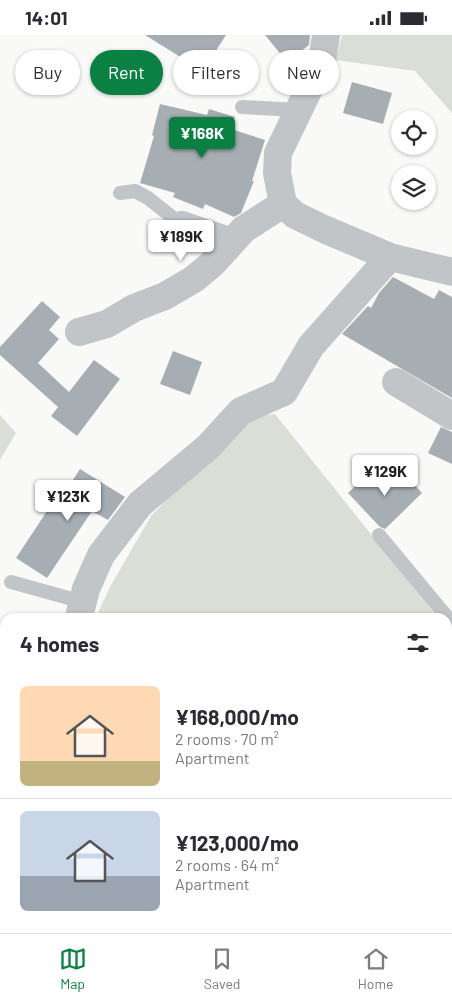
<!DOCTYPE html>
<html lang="en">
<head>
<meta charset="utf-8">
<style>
	body { margin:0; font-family:Barlow,sans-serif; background:#f7f7f7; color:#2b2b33; height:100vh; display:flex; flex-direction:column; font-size:19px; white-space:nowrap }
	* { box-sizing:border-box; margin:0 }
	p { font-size:16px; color:#7c7c81 }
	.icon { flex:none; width:28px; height:28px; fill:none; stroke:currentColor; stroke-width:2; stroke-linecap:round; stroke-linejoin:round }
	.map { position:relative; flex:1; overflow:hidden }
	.panel { position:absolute; left:0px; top:578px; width:452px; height:321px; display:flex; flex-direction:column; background:#fff; border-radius:15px 15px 0 0; box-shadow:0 1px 4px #0004 }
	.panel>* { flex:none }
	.hud { position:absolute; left:15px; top:15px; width:422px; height:45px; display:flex; gap:10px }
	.tools { position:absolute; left:391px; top:75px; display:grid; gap:10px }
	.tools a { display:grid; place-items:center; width:45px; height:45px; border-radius:50%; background:#fff; box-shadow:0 1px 4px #0004; font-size:25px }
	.price { position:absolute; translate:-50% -42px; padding:0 11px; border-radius:5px; background:#fff; color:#222; font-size:16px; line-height:32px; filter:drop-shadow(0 1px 2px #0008) }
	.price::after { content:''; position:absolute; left:50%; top:30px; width:15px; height:11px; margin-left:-8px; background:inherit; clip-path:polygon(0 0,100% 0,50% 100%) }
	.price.current { background:#0b8043; color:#fff }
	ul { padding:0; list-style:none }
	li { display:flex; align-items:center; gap:15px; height:125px; padding:0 20px }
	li+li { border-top:1px solid #e1e1e2 }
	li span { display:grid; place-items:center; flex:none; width:140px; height:100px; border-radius:8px; color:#555 }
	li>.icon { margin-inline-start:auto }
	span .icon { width:60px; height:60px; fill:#fffc; stroke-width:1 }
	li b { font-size:21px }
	h2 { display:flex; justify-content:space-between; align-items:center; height:60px; padding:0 20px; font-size:21px }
	.tag { padding:0 18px; border-radius:22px; background:#fff; box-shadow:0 1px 4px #0004; font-size:18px; line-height:45px }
	.tag.current { background:#0b8043; color:#fff }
	.status { display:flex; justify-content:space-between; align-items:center; height:35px; padding:0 25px; background:#fff; direction:ltr }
	.status svg { height:14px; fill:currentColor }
	.menu { display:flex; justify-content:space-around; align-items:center; height:70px; border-top:1px solid #e1e1e2; background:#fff; font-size:14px; color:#7c7c81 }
	.menu a { display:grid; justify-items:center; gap:2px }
	.menu .current { color:#0b8043 }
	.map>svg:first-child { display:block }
	.green { fill:#daded7 }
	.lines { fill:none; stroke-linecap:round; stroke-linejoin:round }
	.stream { stroke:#b8c3c7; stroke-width:8 }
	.building { fill:#a6aeb4 }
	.service { stroke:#c1c5c8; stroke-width:14 }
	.minor { stroke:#c1c5c8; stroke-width:28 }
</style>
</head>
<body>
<div class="status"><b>14:01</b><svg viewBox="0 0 49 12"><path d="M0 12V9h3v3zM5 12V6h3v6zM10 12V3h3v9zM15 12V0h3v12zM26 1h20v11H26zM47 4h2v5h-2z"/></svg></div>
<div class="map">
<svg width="452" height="898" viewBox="0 0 452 898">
	<rect width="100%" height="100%" fill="#f9f9f7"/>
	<path class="green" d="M 342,0 L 452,0 L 452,78 L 415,36 L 336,25 Z
		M 275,379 L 437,582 L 96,582 L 111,550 L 151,481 L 248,382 Z
		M 0,380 L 16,398 L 0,425 Z"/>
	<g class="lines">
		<path class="stream" d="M 448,718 L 452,718
			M 330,898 L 332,894"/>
	</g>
	<path class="building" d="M 145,0 L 226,0 L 203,36 Z
		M 265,0 L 310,0 L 309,10 L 287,27 Z
		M 352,47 L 392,58 L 383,89 L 343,78 Z
		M 160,69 L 207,80 L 209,74 L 235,82 L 231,94 L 265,105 L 252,146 L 254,146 L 241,178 L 234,182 L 205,169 L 203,174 L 173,162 L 175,158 L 140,148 L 154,101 L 152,100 Z
		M 393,242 L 434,264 L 439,255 L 452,262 L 452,363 L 342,299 L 368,271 L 371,273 L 379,258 Z
		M 42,266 L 60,282 L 49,295 L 59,304 L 38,328 L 69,357 L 94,325 L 120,344 L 77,401 L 51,381 L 58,372 L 0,320 L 0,312 Z
		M 173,316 L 202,327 L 190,360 L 160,349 Z
		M 441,392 L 452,397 L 452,429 L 428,418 Z
		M 375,432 L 391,448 L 403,437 L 422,458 L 385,494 L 380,492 L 348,458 Z
		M 80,434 L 125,462 L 108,485 L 92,476 L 47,543 L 16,523 L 51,470 L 55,473 Z"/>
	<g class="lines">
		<path class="service" d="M 242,72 L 299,75
			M 120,158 L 135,156 L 148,163 L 182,190
			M 379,500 L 447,582
			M 11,547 L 83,567"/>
		<path class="minor" d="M 326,0 L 322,27 L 278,118 L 277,138 L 283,169 L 295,180 L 326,195 L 390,222 L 452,237
			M 182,190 L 232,207
			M 79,297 L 107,289 L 134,273 L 165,261 L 194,244 L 213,228 L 244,194 L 283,169
			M 396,347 L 452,381
			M 79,582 L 86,554 L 101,520 L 140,469 L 208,412 L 241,376 L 284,357 L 311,311 L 390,222
			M 448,598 L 452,596
			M 0,719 L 5,716
			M 32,898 L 36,894"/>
	</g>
</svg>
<div class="tools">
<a><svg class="icon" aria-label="locate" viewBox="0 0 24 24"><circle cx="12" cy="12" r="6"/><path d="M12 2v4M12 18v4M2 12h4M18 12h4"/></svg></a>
<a><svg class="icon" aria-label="layers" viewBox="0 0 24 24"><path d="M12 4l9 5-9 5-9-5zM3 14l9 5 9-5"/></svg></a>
</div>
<b class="price current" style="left:202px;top:124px">¥168K</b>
<b class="price" style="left:181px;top:227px">¥189K</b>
<b class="price" style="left:385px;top:462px">¥129K</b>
<b class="price" style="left:68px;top:487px">¥123K</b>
<div class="hud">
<a class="tag">Buy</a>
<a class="tag current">Rent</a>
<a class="tag">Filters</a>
<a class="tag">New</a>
</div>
<section class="panel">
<h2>4 homes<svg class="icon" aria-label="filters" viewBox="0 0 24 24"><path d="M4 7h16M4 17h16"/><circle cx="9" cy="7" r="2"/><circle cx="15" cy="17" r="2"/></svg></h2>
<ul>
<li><span style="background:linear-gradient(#ffd9b3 75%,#c2b280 0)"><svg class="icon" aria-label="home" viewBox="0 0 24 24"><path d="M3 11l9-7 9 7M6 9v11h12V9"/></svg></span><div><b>¥168,000/mo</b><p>2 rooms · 70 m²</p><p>Apartment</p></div></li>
<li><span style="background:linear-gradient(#c9d6e8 65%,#9aa5b1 0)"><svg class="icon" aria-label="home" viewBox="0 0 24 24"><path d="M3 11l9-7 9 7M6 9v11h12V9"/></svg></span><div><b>¥123,000/mo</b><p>2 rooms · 64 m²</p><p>Apartment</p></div></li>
</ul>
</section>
</div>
<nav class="menu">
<a class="current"><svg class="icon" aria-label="map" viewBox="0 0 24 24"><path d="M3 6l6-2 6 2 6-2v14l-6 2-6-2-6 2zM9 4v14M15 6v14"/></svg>Map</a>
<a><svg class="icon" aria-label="saved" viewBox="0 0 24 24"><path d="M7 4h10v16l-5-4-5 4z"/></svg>Saved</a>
<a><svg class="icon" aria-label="home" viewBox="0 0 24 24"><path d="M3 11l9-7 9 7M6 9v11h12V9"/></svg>Home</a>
</nav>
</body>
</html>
